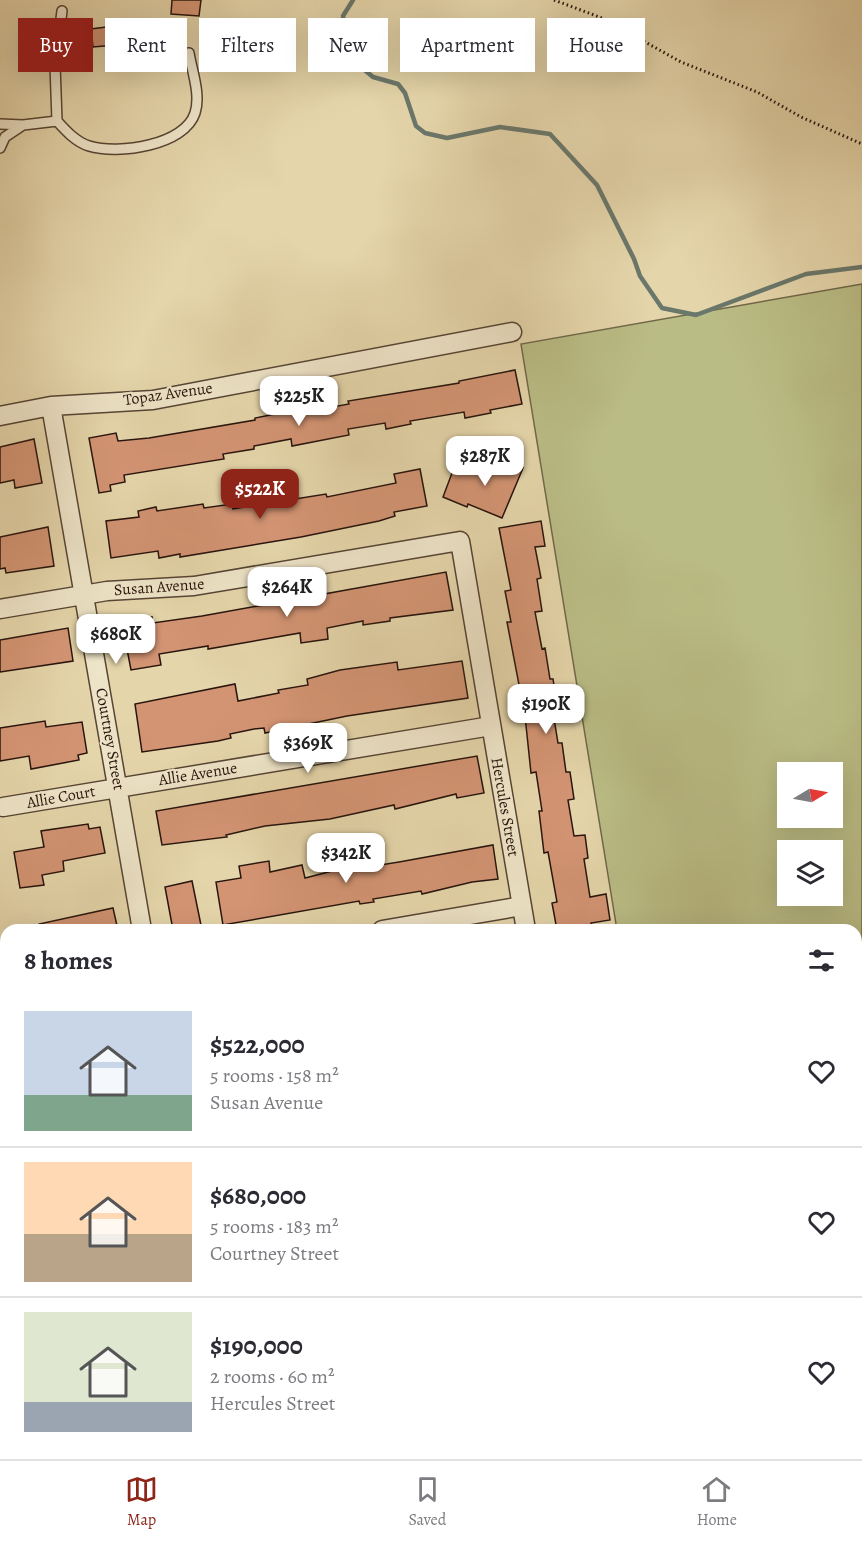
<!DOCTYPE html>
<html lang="en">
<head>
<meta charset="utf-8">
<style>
	body { margin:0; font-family:Alegreya,serif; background:#f7f7f7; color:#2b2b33; height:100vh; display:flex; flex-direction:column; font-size:22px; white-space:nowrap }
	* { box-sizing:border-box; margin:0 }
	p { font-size:20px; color:#7c7c81 }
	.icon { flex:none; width:33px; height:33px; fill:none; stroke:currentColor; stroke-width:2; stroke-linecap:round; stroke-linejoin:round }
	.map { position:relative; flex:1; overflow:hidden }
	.details { position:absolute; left:0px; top:924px; width:862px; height:536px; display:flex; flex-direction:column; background:#fff; border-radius:18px 18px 0 0; box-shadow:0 6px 24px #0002 }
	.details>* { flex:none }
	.banner { position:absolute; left:18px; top:18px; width:826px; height:54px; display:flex; gap:12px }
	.needle { width:39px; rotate:80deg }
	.controls { position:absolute; left:777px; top:762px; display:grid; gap:12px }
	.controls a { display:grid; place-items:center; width:66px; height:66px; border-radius:0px; background:#fff; box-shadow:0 6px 24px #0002; font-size:30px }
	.price { position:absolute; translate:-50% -51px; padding:0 14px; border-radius:12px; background:#fff; color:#222; font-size:20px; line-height:39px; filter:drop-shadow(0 2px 3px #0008) }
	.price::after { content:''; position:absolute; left:50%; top:36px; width:18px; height:14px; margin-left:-9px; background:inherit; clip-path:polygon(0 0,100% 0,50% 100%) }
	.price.current { background:#8f2418; color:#fff }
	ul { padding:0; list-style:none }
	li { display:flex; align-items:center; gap:18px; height:150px; padding:0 24px }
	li+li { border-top:2px solid #e1e1e2 }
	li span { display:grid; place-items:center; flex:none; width:168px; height:120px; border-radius:0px; color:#555 }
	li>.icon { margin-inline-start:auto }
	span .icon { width:72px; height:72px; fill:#fffc; stroke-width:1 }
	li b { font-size:26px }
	h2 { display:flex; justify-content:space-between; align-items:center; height:72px; padding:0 24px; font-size:26px }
	.tag { padding:0 21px; border-radius:0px; background:#fff; box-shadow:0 6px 24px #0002; font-size:21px; line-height:54px }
	.tag.current { background:#8f2418; color:#fff }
	.menu { display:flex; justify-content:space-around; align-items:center; height:84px; border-top:2px solid #e1e1e2; background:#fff; font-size:16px; color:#7c7c81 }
	.menu a { display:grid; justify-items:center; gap:3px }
	.menu .current { color:#8f2418 }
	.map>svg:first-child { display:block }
	.green { fill:#babc85; stroke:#706849; stroke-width:1.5; fill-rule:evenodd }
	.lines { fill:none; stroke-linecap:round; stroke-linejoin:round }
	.stream { stroke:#6a776b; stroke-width:4.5 }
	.building { fill:#d39473; stroke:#27140d; stroke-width:1.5 }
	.lane-casing { stroke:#564434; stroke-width:12 }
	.street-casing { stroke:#564434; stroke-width:21 }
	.path { stroke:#27140d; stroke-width:3; stroke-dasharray:1.5 3; stroke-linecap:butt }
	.lane { stroke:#eee4c8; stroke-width:9 }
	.street { stroke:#eee4c8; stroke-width:18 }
	.labels { text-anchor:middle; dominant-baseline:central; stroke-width:4.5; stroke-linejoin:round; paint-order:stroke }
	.street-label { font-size:16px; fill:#27140d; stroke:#eee4c8 }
</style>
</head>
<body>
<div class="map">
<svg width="862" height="1459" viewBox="0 0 862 1459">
	<rect width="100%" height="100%" fill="#e5d5aa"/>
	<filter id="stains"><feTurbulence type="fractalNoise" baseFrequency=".00333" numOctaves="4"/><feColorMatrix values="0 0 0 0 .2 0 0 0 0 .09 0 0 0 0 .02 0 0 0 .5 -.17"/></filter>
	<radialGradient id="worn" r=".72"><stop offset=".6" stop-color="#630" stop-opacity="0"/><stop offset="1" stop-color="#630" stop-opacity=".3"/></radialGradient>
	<path class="green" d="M 862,284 L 862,1187 L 857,1188 L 856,930 L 617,930 L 521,344 ZM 788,772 L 832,772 L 832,818 L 788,818 ZM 788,850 L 832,850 L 832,896 L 788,896 Z"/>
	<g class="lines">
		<path class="stream" d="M 353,0 L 343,16 L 346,42 L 355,62 L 373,77 L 398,84 L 405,93 L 416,126 L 425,133 L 447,138 L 500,127 L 550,134 L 597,185 L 634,259 L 640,276 L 662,308 L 696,315 L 806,274 L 862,267"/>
	</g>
	<path class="building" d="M 172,0 L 201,0 L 199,16 L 171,14 Z
		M 114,26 L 116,45 L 93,47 L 91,29 Z
		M 515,370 L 522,404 L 490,410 L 491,413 L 465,418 L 464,412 L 410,421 L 411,424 L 386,429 L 385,423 L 348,429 L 349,435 L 292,446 L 291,439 L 254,446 L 254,449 L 223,454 L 224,459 L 124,475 L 125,482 L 110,485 L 111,491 L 99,493 L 89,438 L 116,433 L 118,441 L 149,438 L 255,420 L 255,418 L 310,407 L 311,411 L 349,404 L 348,401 L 459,383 L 459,381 Z
		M 34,439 L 42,483 L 15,488 L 14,480 L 0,483 L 0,447 Z
		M 498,457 L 523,468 L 502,518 L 468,504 L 467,507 L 443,497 L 455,465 L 489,478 Z
		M 420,469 L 427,506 L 394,512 L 395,516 L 379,521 L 301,537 L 180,557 L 180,554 L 159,558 L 158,551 L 111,558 L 106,521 L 139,517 L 138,511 L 156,507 L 157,511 L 203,504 L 204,508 L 232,504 L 233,509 L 326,494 L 327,497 L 396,483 L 394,474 Z
		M 541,521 L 545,546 L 535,547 L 541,578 L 537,579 L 542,611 L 535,612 L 542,649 L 545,648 L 550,679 L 553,679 L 557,705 L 552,706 L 558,743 L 562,743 L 566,772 L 570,772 L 574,799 L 568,800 L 574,836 L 585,835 L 588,858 L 584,859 L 590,897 L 606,894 L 610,920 L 591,923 L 593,930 L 557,930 L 552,903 L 557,902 L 548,852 L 544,853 L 539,811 L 542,811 L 536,772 L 531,773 L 525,716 L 507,622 L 511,622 L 505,591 L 511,590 L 499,528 Z
		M 48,527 L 54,566 L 6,573 L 5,568 L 0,569 L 0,537 Z
		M 446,572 L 453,610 L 390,618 L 390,621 L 363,625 L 363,621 L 327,628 L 328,639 L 301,643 L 300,633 L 208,649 L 208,646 L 159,654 L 161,665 L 131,670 L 122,623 L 152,617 L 153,623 L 202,616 Z
		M 68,628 L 73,661 L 0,672 L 0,640 Z
		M 462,661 L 468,698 L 347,716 L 265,733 L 264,728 L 254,729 L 230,734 L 231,738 L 218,741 L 142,752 L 135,704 L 235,684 L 238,701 L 279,693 L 278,690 L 308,685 L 307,679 L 340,670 L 397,662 L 398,670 Z
		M 45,721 L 46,727 L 82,722 L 87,753 L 78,755 L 79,760 L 31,769 L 29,756 L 0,761 L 0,728 Z
		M 477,756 L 484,793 L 457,798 L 456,794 L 395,809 L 394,805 L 330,819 L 265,826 L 226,835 L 227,837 L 162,845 L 156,811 Z
		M 88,824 L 89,829 L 100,827 L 105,853 L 63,861 L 64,871 L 42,875 L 44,885 L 20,888 L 14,852 L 44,847 L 41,831 Z
		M 493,845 L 498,879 L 472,882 L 422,894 L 421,891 L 373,899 L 374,902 L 360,904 L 359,901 L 223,925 L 216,882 L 241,878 L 239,866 L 269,861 L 270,872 L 302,865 L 305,878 L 367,862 L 368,867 L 399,862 Z
		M 192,881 L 202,930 L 173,930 L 165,887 Z
		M 113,908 L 118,930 L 39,930 L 39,924 Z"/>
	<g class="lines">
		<g class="lane-casing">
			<path id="lane" d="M 57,121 L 55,65 L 62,11
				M 0,124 L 23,125 L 5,137 L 0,148
				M 23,125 L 57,121 C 66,131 76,142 89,146 C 119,155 185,145 195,113 C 201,95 192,71 189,53
				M 429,1459 L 460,1454"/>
		</g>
		<g class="street-casing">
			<path id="street" d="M 51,406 L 142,930
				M 0,416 L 51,406 L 153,400 L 512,332
				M 0,609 L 107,591 L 194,586 L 460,541 L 526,930
				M 3,807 L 491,726
				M 382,930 L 522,906
				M 0,1013 L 6,1011
				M 856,1218 L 862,1217
				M 0,1377 L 6,1376
				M 856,1395 L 862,1394
				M 562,1454 L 562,1459
				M 846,1454 L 849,1459"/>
		</g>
		<path class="path" d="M 554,0 L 602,18 L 681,62 L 757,92 L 801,117 L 862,144"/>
		<use href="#lane" class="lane"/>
		<use href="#street" class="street"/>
	</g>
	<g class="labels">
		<g class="street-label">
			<text transform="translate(168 394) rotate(-8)">Topaz Avenue</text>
			<text transform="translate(159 587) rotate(-4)">Susan Avenue</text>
			<text transform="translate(110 739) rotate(80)">Courtney Street</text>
			<text transform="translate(198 774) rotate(-9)">Allie Avenue</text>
			<text transform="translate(61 797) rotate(-10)">Allie Court</text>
			<text transform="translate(505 807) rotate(80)">Hercules Street</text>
		</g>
	</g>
	<rect width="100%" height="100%" filter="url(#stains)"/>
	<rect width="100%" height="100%" fill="url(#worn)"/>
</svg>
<div class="controls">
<a><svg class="needle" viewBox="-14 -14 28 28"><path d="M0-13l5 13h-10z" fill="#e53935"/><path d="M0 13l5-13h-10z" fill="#7c7c81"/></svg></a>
<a><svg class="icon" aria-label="layers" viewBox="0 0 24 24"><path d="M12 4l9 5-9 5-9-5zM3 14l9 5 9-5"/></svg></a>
</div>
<b class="price" style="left:299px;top:427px">$225K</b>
<b class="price" style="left:485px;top:487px">$287K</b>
<b class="price current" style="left:260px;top:520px">$522K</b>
<b class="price" style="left:287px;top:618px">$264K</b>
<b class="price" style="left:116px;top:665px">$680K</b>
<b class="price" style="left:546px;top:735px">$190K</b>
<b class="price" style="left:308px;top:774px">$369K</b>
<b class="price" style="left:346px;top:884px">$342K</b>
<div class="banner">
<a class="tag current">Buy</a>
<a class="tag">Rent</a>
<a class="tag">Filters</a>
<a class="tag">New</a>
<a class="tag">Apartment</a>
<a class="tag">House</a>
</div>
<section class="details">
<h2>8 homes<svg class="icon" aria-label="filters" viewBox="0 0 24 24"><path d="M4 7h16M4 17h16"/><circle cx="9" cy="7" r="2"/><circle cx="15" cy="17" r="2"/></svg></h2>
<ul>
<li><span style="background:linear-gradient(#c9d6e8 70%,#7fa58c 0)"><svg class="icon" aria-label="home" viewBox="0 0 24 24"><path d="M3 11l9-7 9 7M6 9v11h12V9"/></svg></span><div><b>$522,000</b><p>5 rooms · 158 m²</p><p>Susan Avenue</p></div><svg class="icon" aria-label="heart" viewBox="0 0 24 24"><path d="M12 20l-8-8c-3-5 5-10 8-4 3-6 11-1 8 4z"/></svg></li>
<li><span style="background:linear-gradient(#ffd9b3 60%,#b9a48a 0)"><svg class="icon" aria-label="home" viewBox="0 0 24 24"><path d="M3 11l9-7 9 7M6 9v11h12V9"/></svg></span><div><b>$680,000</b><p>5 rooms · 183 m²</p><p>Courtney Street</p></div><svg class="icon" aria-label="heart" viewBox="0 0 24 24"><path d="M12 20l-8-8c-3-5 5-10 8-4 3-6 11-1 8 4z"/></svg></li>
<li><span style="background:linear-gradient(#dfe7d0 75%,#9aa5b1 0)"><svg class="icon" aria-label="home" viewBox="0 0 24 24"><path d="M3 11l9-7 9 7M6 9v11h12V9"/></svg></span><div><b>$190,000</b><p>2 rooms · 60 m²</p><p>Hercules Street</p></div><svg class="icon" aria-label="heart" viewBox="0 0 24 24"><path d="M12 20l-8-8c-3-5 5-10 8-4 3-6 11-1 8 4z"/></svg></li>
</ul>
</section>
</div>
<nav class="menu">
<a class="current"><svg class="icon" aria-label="map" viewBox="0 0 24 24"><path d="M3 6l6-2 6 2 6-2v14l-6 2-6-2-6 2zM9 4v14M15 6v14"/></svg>Map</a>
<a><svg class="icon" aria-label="saved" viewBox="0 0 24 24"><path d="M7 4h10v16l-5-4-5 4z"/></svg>Saved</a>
<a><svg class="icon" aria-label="home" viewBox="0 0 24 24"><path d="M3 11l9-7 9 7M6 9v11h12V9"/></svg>Home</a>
</nav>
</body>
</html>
